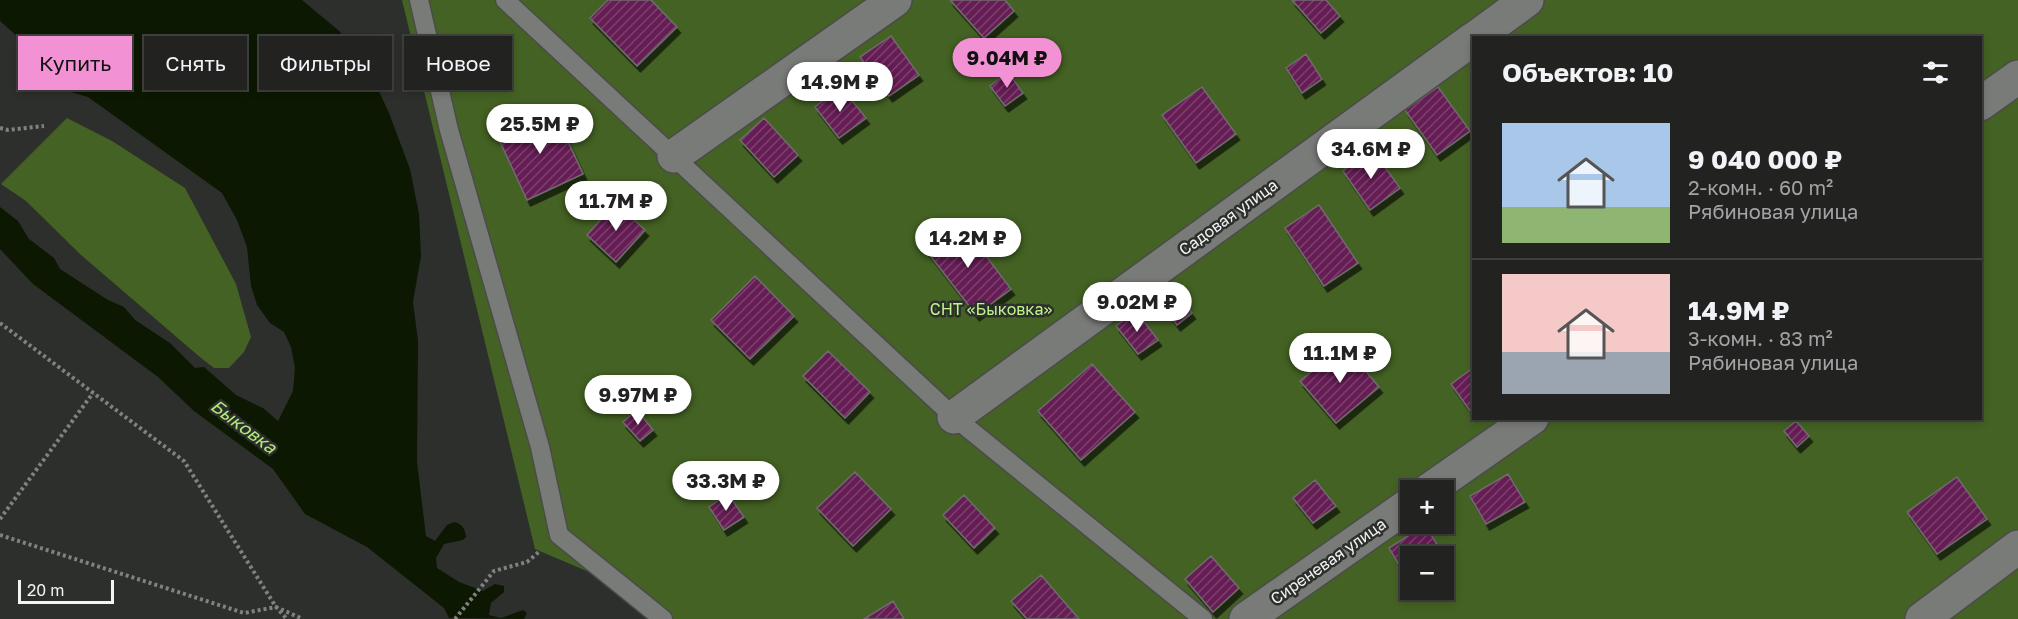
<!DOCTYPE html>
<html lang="ru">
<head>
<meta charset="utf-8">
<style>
	body { margin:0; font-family:"Golos Text",sans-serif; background:#2a2b2a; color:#f1f3f6; height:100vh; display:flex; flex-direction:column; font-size:22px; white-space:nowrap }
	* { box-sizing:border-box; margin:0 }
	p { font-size:20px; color:#a2a4a5 }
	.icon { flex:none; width:33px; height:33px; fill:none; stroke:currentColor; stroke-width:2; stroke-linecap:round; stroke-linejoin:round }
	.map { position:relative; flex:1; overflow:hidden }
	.drawer { position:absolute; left:1472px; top:36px; width:510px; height:384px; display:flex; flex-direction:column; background:#222321; border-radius:0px; box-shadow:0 3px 9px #0003,0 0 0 2px #3f403f }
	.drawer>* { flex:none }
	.guide { position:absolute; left:18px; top:36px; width:570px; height:54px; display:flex; gap:12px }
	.tools { position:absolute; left:1400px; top:480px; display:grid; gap:12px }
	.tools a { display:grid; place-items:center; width:54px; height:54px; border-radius:0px; background:#222321; box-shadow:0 3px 9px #0003,0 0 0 2px #3f403f; font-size:30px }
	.scale { position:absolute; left:18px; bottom:15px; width:96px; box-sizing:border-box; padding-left:6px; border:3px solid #f2f3f2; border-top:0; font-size:16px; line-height:21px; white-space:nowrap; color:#f2f3f2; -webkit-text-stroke:4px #2d2f2c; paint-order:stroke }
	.price { position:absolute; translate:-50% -51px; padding:0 14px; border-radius:21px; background:#fff; color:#222; font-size:20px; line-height:39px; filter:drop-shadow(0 2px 3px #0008) }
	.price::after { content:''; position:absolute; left:50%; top:36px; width:18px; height:14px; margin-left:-9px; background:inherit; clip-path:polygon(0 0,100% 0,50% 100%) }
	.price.on { background:#f391d5; color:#111 }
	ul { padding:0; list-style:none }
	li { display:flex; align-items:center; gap:18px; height:150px; padding:0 30px }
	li+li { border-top:2px solid #3f403f }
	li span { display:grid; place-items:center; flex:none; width:168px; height:120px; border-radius:0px; color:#555 }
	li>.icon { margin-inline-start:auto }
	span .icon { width:72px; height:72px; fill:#fffc; stroke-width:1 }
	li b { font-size:26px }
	h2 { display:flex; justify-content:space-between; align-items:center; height:72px; padding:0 30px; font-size:26px }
	.pill { padding:0 21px; border-radius:0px; background:#222321; box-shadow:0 3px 9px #0003,0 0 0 2px #3f403f; font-size:21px; line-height:54px }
	.pill.on { background:#f391d5; color:#111 }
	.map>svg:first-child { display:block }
	.garden { fill:#446223; fill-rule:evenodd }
	.water { fill:#0c1801 }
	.building { fill:url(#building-hatch); stroke:#6f6c6d; stroke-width:1.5; filter:url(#shadow) }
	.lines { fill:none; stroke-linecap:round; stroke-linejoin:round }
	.lane-casing { stroke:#4b4c4a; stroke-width:21 }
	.street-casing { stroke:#4b4c4a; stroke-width:36 }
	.path { stroke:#818280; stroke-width:4; stroke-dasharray:3 3; stroke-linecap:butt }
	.lane { stroke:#797b78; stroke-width:18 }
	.street { stroke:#797b78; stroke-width:33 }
	.labels { text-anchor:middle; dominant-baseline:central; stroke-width:5; stroke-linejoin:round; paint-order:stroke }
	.street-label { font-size:16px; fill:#f2f3f2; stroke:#2d2f2c }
	.park-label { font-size:16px; fill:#bef689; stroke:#2d2f2c }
	.water-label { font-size:18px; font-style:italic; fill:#b2ea7d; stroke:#2d2f2c }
</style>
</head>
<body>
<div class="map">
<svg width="2018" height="619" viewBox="0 0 2018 619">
	<defs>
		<pattern id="building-hatch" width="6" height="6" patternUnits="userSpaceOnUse" patternTransform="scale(1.5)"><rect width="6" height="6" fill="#661f54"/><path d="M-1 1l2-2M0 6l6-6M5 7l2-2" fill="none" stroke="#7c406d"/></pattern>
		<filter id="shadow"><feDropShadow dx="3.5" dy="6" stdDeviation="0" flood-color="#0009"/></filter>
	</defs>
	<rect width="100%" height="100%" fill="#2d2f2c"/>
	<path class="garden" d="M 402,0 L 2018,0 L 2018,619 L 649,619 L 603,578 L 535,549 ZM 1473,38 L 1980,38 L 1980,418 L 1473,418 ZM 1410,490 L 1443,490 L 1443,524 L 1410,524 ZM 1410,556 L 1443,556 L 1443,590 L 1410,590 Z
		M 67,118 L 112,141 L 185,188 L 236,284 L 251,337 L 244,352 L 229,368 L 214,368 L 201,358 L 81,255 L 26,201 L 1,184 Z"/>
	<path class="water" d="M 0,0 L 302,0 L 338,30 L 363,57 L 389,113 L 410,169 L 419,214 L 421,256 L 413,302 L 418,341 L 417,462 L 426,536 L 435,541 L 447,525 L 454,522 C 462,524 465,528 466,537 L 463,540 L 444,544 L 436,558 L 437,568 L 459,582 L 483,591 L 495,584 L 504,586 L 504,592 L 491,603 L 489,615 L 501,618 L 523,610 L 527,613 L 524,619 L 449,618 L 444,608 L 367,547 L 305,514 L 273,469 L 194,411 L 158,377 L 33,284 L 0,249 L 0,207 L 18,221 L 29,239 L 54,258 L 60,269 L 108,300 L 124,307 L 135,320 L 170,343 L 195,368 L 204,367 L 236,395 L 263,408 L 278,421 L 293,391 L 295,368 L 291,347 L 284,332 L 270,323 L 257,305 L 251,286 L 247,247 L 237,220 L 222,193 L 88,97 L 64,90 L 27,45 L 0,21 Z"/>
	<path class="building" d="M 608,0 L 651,0 L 677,27 L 637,66 L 590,18 Z
		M 950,0 L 1005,0 L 1014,11 L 984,38 Z
		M 1292,0 L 1326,0 L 1340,16 L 1321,33 Z
		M 891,36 L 919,75 L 889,96 L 860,57 Z
		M 1306,54 L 1322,79 L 1302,93 L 1286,68 Z
		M 1008,72 L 1023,93 L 1005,106 L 990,86 Z
		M 841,87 L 866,118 L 839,138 L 815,107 Z
		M 1202,87 L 1236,134 L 1196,163 L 1162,115 Z
		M 1438,87 L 1470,131 L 1437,155 L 1405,110 Z
		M 553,109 L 583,174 L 527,200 L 497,135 Z
		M 764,118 L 798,155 L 774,177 L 740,140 Z
		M 1372,149 L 1400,188 L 1370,210 L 1343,171 Z
		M 616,203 L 645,230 L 616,262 L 587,235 Z
		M 1319,205 L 1358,263 L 1324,286 L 1285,228 Z
		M 961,223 L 1011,289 L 976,315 L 926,250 Z
		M 755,276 L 794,316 L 750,359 L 711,320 Z
		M 1170,284 L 1192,313 L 1177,325 L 1154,295 Z
		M 1136,311 L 1158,340 L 1138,354 L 1116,326 Z
		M 1344,345 L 1379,387 L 1336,423 L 1300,381 Z
		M 828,351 L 870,392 L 845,418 L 803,376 Z
		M 1092,364 L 1135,412 L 1081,460 L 1038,411 Z
		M 1473,368 L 1473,415 L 1451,384 Z
		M 637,410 L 653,430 L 640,441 L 623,422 Z
		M 1796,421 L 1809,436 L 1797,447 L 1784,431 Z
		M 855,472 L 891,509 L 853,546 L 817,508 Z
		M 1508,474 L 1525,502 L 1486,524 L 1470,496 Z
		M 1957,477 L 1987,519 L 1937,554 L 1907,512 Z
		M 1315,480 L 1336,506 L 1313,523 L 1293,498 Z
		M 728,494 L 744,517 L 724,530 L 709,507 Z
		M 964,495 L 995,528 L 974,548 L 943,515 Z
		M 1425,525 L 1438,546 L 1422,556 L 1410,556 L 1410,565 L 1402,570 L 1389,548 Z
		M 1211,556 L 1239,588 L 1213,612 L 1185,579 Z
		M 1041,575 L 1079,619 L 1027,619 L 1011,601 Z
		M 893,601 L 904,619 L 864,619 Z"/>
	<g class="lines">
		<g class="lane-casing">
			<path id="lane" d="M 419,0 L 449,130 L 540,447 L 559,535 L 663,619
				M 505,0 L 954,417 L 1203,619"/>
		</g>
		<g class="street-casing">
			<path id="street" d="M 1475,38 L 1527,0
				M 1980,104 L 2018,77
				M 674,156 L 895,0
				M 954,417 L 1473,39
				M 1429,490 L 1532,418
				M 1246,619 L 1410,504
				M 1922,619 L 2018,547"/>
		</g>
		<path class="path" d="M 0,128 L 8,130 L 44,126
			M 0,323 L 184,461 L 276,607 L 303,619
			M 0,519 L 93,393
			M 0,535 L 244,613 L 276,607 L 287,619
			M 455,619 L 494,571 L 527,562 L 540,551"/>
		<use href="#lane" class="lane"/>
		<use href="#street" class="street"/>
	</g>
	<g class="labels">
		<g class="street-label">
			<text transform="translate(1228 217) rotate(-36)">Садовая улица</text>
			<text transform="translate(1328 561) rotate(-35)">Сиреневая улица</text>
		</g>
		<g class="park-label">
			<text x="991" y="309">СНТ «Быковка»</text>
		</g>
		<g class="water-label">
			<text transform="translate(244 426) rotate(37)">Быковка</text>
		</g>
	</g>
</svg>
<div class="tools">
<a>+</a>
<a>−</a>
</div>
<div class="scale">20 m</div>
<b class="price on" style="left:1007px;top:89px">9.04M ₽</b>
<b class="price" style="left:840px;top:113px">14.9M ₽</b>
<b class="price" style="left:540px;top:155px">25.5M ₽</b>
<b class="price" style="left:1371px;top:180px">34.6M ₽</b>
<b class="price" style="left:616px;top:232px">11.7M ₽</b>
<b class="price" style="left:968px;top:269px">14.2M ₽</b>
<b class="price" style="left:1137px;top:333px">9.02M ₽</b>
<b class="price" style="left:1340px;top:384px">11.1M ₽</b>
<b class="price" style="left:638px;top:426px">9.97M ₽</b>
<b class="price" style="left:726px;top:512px">33.3M ₽</b>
<div class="guide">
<a class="pill on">Купить</a>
<a class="pill">Снять</a>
<a class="pill">Фильтры</a>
<a class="pill">Новое</a>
</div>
<section class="drawer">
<h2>Объектов: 10<svg class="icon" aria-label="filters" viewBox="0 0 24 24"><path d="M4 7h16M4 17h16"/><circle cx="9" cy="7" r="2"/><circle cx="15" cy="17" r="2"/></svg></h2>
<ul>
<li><span style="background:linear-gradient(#a9c7e8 70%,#8fb573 0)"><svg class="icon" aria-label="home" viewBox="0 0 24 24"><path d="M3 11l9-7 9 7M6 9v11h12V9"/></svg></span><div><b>9 040 000 ₽</b><p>2-комн. · 60 m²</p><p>Рябиновая улица</p></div></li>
<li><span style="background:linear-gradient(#f6c9c9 65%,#9aa5b1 0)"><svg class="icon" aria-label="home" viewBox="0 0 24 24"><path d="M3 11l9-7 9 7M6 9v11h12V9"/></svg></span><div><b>14.9M ₽</b><p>3-комн. · 83 m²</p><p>Рябиновая улица</p></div></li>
</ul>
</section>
</div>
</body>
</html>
